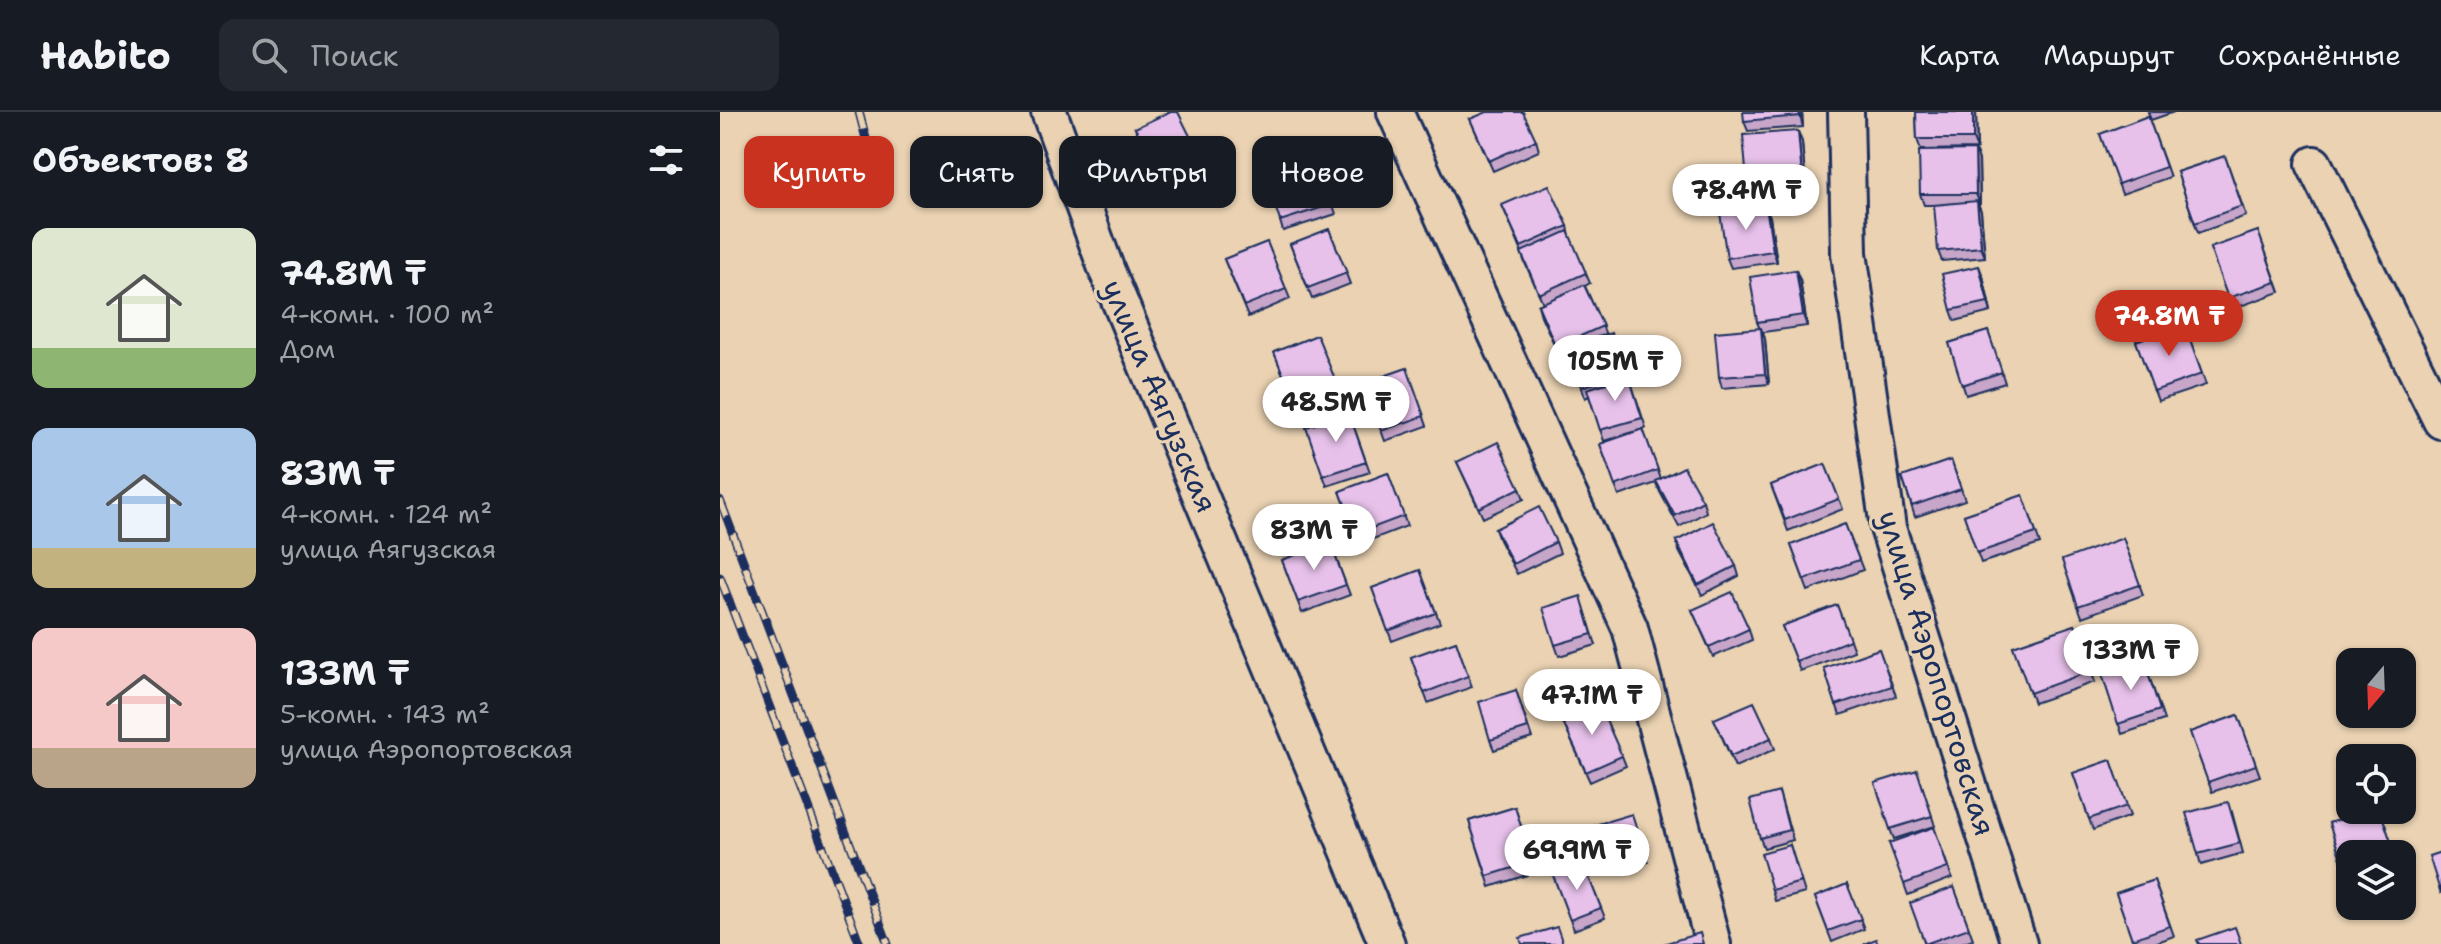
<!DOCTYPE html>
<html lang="ru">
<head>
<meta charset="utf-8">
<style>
	body { margin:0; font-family:"Shantell Sans",sans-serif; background:#242831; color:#f1f3f6; height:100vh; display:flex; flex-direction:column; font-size:30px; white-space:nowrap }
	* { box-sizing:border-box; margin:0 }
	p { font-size:26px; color:#9ea1a6 }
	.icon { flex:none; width:44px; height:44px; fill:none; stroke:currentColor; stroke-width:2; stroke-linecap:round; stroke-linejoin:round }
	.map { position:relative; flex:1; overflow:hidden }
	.side { display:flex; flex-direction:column; background:#171b24; width:720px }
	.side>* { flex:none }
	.banner { position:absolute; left:24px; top:24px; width:760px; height:72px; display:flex; gap:16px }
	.needle { width:52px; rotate:199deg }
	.tools { position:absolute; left:1616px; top:536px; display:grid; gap:16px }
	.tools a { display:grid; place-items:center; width:80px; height:80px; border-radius:16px; background:#171b24; box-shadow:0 2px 6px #0004; font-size:40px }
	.price { position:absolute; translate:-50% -68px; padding:0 18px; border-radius:28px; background:#fff; color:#222; font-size:26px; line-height:52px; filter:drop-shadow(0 2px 4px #0008) }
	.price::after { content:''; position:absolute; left:50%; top:48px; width:24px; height:18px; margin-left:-12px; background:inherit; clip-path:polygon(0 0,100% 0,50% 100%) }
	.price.active { background:#c8321e; color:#fff }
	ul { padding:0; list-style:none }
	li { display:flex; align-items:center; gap:24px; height:200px; padding:0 32px }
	li span { display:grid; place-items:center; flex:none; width:224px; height:160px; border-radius:16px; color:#555 }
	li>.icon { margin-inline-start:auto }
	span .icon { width:96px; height:96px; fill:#fffc; stroke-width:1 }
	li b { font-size:34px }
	h2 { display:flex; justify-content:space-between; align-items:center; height:96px; padding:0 32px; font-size:34px }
	.chip { padding:0 28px; border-radius:16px; background:#171b24; box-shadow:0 2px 6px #0004; font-size:28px; line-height:72px }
	.chip.active { background:#c8321e; color:#fff }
	header { display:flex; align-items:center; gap:48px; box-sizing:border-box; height:112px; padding:0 40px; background:#171b24; border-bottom:2px solid #363941 }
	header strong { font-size:38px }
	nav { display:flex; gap:44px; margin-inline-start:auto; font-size:28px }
	.search { width:560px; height:72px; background:#242831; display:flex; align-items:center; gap:20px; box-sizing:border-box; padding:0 28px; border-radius:16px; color:#9ea1a6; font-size:30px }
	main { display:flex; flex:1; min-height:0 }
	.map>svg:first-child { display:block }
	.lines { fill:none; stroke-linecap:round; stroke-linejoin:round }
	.street-casing { stroke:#1b2f5e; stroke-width:40 }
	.street { stroke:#ead2b2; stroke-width:34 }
	.rail-casing { stroke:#1b2f5e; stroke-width:9 }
	.rail { stroke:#ead2b2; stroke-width:6; stroke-dasharray:18; stroke-linecap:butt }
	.wall { fill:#c7a6c9; stroke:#1b2f5e; stroke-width:2 }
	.shaded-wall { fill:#a287a4; stroke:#1b2f5e; stroke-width:2 }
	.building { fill:#e7c1ea; stroke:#1b2f5e; stroke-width:2 }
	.labels { text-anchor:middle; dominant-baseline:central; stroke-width:6; stroke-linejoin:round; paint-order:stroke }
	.street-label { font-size:30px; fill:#1b2f5e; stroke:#ead2b2 }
</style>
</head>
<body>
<header>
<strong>Habito</strong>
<div class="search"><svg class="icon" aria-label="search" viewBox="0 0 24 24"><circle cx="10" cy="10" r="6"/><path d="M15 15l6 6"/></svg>Поиск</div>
<nav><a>Карта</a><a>Маршрут</a><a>Сохранённые</a></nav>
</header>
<main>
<section class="side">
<h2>Объектов: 8<svg class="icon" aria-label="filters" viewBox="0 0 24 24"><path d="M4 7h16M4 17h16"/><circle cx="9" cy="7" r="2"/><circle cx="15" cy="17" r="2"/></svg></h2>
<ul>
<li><span style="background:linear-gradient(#dfe7d0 75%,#8fb573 0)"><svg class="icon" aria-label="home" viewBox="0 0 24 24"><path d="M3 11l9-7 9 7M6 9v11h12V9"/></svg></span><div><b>74.8M ₸</b><p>4-комн. · 100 m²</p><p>Дом</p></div></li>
<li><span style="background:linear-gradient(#a9c7e8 75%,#c2b280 0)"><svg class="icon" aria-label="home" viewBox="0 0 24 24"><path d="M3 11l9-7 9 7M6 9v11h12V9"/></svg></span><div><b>83M ₸</b><p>4-комн. · 124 m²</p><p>улица Аягузская</p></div></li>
<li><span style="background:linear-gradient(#f6c9c9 75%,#b9a48a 0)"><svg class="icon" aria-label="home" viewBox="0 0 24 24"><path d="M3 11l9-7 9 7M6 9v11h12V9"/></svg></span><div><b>133M ₸</b><p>5-комн. · 143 m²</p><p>улица Аэропортовская</p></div></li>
</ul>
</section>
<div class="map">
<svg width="1721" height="832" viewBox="0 0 1721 832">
	<rect width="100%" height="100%" fill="#ead2b2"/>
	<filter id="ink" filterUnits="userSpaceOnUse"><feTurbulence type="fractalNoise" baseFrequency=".0125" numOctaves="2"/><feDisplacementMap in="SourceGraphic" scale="16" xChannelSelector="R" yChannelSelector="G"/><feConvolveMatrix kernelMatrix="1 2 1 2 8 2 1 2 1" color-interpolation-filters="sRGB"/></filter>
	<g filter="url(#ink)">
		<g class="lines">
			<g class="street-casing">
				<path id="street" d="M 329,0 L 387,159 L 667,832
					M 675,0 L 910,516 L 993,832
					M 1126,0 L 1129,141 L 1168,416 L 1299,832
					M 1594,52 L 1721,309"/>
			</g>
			<use href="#street" class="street"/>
			<g class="rail-casing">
				<path id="rail" d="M 139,0 L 154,57
					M 0,388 L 168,832
					M 0,465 L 140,832"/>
			</g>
			<use href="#rail" class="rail"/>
		</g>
		<path class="wall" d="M 1082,0 L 1083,15 L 1028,19 L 1024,9 Z
			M 1196,0 L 1256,0 L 1257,37 L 1201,38 L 1197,27 Z
			M 1428,0 L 1454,0 L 1431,8 Z
			M 1428,4 L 1450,65 L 1402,82 L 1380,22 Z
			M 750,7 L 816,28 L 819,39 L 773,59 Z
			M 415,16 L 479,42 L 483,52 L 442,73 L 419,27 Z
			M 1082,30 L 1086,76 L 1030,80 L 1027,70 Z
			M 597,43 L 616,102 L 563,119 L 560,109 Z
			M 1505,44 L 1526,104 L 1478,121 L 1457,60 Z
			M 1259,48 L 1260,92 L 1258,92 L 1261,99 L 1265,145 L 1222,149 L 1218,139 L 1218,93 L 1204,93 L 1200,82 Z
			M 782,93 L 848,114 L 850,125 L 870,171 L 865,174 L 886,223 L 894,232 L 905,266 L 909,264 L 926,316 L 923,317 L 941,367 L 983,389 L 986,400 L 959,415 L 940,380 L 936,371 L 899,384 L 880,332 L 920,318 L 884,329 L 869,284 L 865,286 L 851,240 L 840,245 L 821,204 L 818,193 L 823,191 L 805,151 L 801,140 L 802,140 Z
			M 1050,105 L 1057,150 L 1011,156 L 1007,146 Z
			M 609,117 L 630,172 L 592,187 L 570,132 Z
			M 1538,119 L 1560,180 L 1512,197 L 1490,136 Z
			M 547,130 L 570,187 L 528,205 L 504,147 Z
			M 1263,164 L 1271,200 L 1235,209 L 1231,198 Z
			M 1080,168 L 1087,214 L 1043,220 L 1045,227 L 1049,272 L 1002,276 L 999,265 L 1040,217 L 1037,210 Z
			M 1464,212 L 1486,273 L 1438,289 L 1416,229 Z
			M 1268,219 L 1285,271 L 1246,283 L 1229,231 Z
			M 597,223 L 620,281 L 577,298 L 554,240 Z
			M 687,256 L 707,314 L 665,329 L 644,271 Z
			M 629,301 L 650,360 L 607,374 L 586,315 Z
			M 1231,348 L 1245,388 L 1195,405 L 1182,365 Z
			M 737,350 L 800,376 L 804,387 L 763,406 Z
			M 1105,352 L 1123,397 L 1068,419 L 1051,373 Z
			M 668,361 L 687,414 L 640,432 L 620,379 Z
			M 1303,383 L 1320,432 L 1261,451 L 1244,403 Z
			M 1125,412 L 1143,458 L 1088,479 L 1071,433 Z
			M 775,417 L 836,430 L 840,441 L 797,462 L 779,428 Z
			M 1403,426 L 1423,483 L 1362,505 L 1358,494 Z
			M 956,429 L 1016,454 L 1019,464 L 982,483 L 959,439 Z
			M 610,430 L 630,483 L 582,501 L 562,448 Z
			M 700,458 L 720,511 L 672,529 L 652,476 Z
			M 1117,493 L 1134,539 L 1080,559 L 1062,514 Z
			M 864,495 L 876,533 L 839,544 L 835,533 Z
			M 972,498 L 1029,517 L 1032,528 L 993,545 Z
			M 1355,513 L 1375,570 L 1314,591 L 1293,534 Z
			M 736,529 L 752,575 L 708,591 L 691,545 Z
			M 1159,537 L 1176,584 L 1120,603 L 1104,556 Z
			M 1424,549 L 1444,608 L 1402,622 L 1382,562 Z
			M 796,578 L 812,626 L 774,638 L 770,628 Z
			M 1518,603 L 1540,664 L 1492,680 L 1470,620 Z
			M 841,606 L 902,644 L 906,654 L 870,670 Z
			M 994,607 L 1051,626 L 1055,637 L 1015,655 Z
			M 1391,648 L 1410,704 L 1373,718 L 1353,661 Z
			M 1197,658 L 1215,714 L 1214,715 L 1232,766 L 1188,783 L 1184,772 L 1212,715 L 1174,727 L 1170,717 Z
			M 1059,680 L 1073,728 L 1044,736 L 1040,726 Z
			M 795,695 L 816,760 L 770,775 L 749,709 Z
			M 1660,698 L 1675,742 L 1630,742 L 1630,764 L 1627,765 L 1609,711 Z
			M 1512,700 L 1523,741 L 1481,753 L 1478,742 Z
			M 916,712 L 928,750 L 890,761 L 886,751 Z
			M 1070,733 L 1085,781 L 1055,789 L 1052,778 Z
			M 863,751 L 885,806 L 854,818 L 833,763 Z
			M 1434,768 L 1454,824 L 1432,832 L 1414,832 L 1396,781 Z
			M 1127,772 L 1144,817 L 1112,830 L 1095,785 Z
			M 1234,775 L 1253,827 L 1238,832 L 1205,832 Z"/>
		<path class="shaded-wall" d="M 1079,0 L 1082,0 L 1083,15 L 1080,4 Z
			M 1253,0 L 1256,0 L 1257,37 L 1253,27 Z
			M 1078,19 L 1082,30 L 1086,76 L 1082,66 Z
			M 1255,38 L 1259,48 L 1260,92 L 1256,82 Z
			M 1257,89 L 1261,99 L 1265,145 L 1261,135 Z
			M 1046,94 L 1050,105 L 1057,150 L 1053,139 Z
			M 1259,154 L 1263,164 L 1271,200 L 1268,190 Z
			M 1076,158 L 1080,168 L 1087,214 L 1083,203 Z
			M 1041,216 L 1045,227 L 1049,272 L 1045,262 Z"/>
		<path class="building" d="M 449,0 L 458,0 L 479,42 L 439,62 L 415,16 Z
			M 767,0 L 803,0 L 816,28 L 769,49 L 750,7 Z
			M 1023,0 L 1079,0 L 1080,4 L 1024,9 Z
			M 1196,0 L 1253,0 L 1253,27 L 1197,27 Z
			M 1428,4 L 1446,55 L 1398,72 L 1380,22 Z
			M 1078,19 L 1082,66 L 1027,70 L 1023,23 Z
			M 1255,38 L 1256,82 L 1200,82 L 1199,39 Z
			M 597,43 L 613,92 L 560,109 L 544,60 Z
			M 1505,44 L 1522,94 L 1475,111 L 1457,60 Z
			M 829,73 L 848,114 L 801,135 L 782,93 Z
			M 1257,89 L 1261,135 L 1218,139 L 1214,93 Z
			M 1046,94 L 1053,139 L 1007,146 L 1000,101 Z
			M 609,117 L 627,161 L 588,176 L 570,132 Z
			M 848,119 L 866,161 L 819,182 L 801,140 Z
			M 1538,119 L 1556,170 L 1508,186 L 1490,136 Z
			M 547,130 L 566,177 L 524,194 L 504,147 Z
			M 1259,154 L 1268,190 L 1231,198 L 1222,162 Z
			M 1076,158 L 1083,203 L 1037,210 L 1030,165 Z
			M 864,173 L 883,214 L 836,235 L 818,193 Z
			M 1464,212 L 1482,262 L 1434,279 L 1416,229 Z
			M 1041,216 L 1045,262 L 999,265 L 995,220 Z
			M 1268,219 L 1282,260 L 1242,273 L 1229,231 Z
			M 891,221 L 903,263 L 861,275 L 849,234 Z
			M 597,223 L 616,270 L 573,287 L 554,240 Z
			M 687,256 L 704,304 L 661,319 L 644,271 Z
			M 909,264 L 922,306 L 880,318 L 867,277 Z
			M 629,301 L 646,350 L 603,364 L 586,315 Z
			M 923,317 L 938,358 L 895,374 L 880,332 Z
			M 778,330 L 800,376 L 759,396 L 737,350 Z
			M 1231,348 L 1241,377 L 1192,394 L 1182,365 Z
			M 1105,352 L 1119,387 L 1065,408 L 1051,373 Z
			M 964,355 L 983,389 L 955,404 L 936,369 Z
			M 668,361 L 684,404 L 636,422 L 620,379 Z
			M 1303,383 L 1316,421 L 1257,441 L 1244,403 Z
			M 819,395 L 836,430 L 793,452 L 775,417 Z
			M 993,410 L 1016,454 L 978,473 L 956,429 Z
			M 1125,412 L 1139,448 L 1084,468 L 1071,433 Z
			M 1403,426 L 1420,473 L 1358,494 L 1342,448 Z
			M 610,430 L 626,473 L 578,490 L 562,448 Z
			M 700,458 L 716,501 L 668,519 L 652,476 Z
			M 1012,480 L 1029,517 L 989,535 L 972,498 Z
			M 861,484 L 872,522 L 835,533 L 823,496 Z
			M 1117,493 L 1130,528 L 1076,549 L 1062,514 Z
			M 1355,513 L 1371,559 L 1310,581 L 1293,534 Z
			M 736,529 L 748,564 L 704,581 L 691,545 Z
			M 1159,537 L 1172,574 L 1116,593 L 1104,556 Z
			M 1424,549 L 1440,598 L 1398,612 L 1382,562 Z
			M 796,578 L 808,616 L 770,628 L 759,590 Z
			M 878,590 L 902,644 L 866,660 L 841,606 Z
			M 1034,590 L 1051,626 L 1011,644 L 994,607 Z
			M 1518,603 L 1536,653 L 1488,670 L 1470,620 Z
			M 1391,648 L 1407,694 L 1369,707 L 1353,661 Z
			M 1197,658 L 1212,704 L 1170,717 L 1155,671 Z
			M 1059,680 L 1069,718 L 1040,726 L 1030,688 Z
			M 1508,690 L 1520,731 L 1478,742 L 1466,701 Z
			M 795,695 L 812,750 L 767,764 L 749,709 Z
			M 1649,698 L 1660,698 L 1674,739 L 1664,742 L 1630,742 L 1630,753 L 1624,755 L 1609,711 Z
			M 912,702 L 924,739 L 886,751 L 875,713 Z
			M 1214,715 L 1228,756 L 1184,772 L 1169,731 Z
			M 1070,733 L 1081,770 L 1052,778 L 1041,741 Z
			M 1721,740 L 1721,782 L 1709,744 Z
			M 863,751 L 881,796 L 850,808 L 833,763 Z
			M 1434,768 L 1450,814 L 1412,827 L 1396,781 Z
			M 1127,772 L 1141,807 L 1108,819 L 1095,785 Z
			M 1234,775 L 1249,816 L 1205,832 L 1190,791 Z
			M 837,815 L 843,832 L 802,832 L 800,826 Z
			M 1515,815 L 1521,832 L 1479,832 L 1477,828 Z
			M 980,821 L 983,832 L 943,832 Z
			M 1156,827 L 1158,832 L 1144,832 Z"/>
	</g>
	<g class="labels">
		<g class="street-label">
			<text transform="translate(440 284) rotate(67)">улица Аягузская</text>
			<text transform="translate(1217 561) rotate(73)">улица Аэропортовская</text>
		</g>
	</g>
</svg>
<div class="tools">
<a><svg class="needle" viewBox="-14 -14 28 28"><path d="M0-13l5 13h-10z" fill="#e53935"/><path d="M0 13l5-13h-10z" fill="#9ea1a6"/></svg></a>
<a><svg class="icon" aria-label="locate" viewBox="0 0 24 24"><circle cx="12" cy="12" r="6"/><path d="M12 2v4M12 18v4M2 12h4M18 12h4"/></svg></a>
<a><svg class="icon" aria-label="layers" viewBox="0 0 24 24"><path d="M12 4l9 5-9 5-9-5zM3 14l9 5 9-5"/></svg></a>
</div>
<b class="price" style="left:1026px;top:120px">78.4M ₸</b>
<b class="price active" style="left:1449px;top:246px">74.8M ₸</b>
<b class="price" style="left:895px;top:291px">105M ₸</b>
<b class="price" style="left:616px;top:332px">48.5M ₸</b>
<b class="price" style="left:594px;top:460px">83M ₸</b>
<b class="price" style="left:1411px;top:580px">133M ₸</b>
<b class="price" style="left:872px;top:625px">47.1M ₸</b>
<b class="price" style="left:857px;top:780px">69.9M ₸</b>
<div class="banner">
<a class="chip active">Купить</a>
<a class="chip">Снять</a>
<a class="chip">Фильтры</a>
<a class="chip">Новое</a>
</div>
</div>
</main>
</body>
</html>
